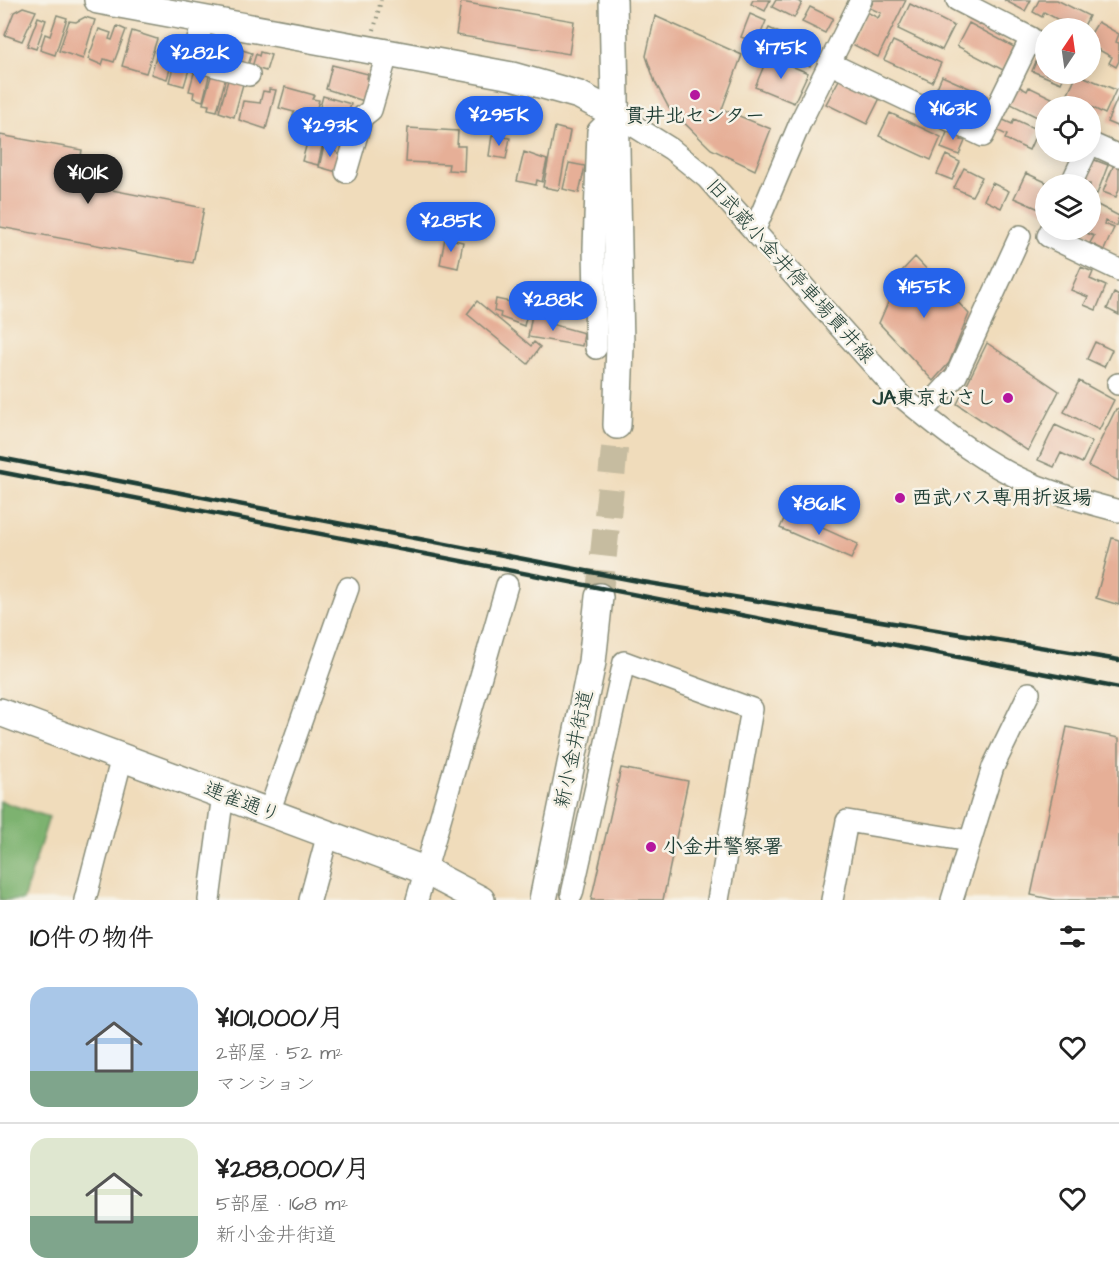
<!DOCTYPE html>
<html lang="ja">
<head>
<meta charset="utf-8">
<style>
	body { margin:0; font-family:"Architects Daughter","Klee One",sans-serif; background:#f2f2f2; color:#222; height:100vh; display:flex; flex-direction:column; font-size:22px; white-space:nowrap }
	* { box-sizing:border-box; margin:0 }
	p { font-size:20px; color:#767676 }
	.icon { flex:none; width:33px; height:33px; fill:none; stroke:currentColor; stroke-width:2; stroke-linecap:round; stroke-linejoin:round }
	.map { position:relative; height:900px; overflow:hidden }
	.side { display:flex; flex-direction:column; background:#fff; flex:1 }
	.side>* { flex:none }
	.needle { width:39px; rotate:13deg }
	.buttons { position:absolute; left:1035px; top:18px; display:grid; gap:12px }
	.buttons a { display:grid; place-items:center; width:66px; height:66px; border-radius:50%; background:#fff; box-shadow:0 3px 15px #0003; font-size:30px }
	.price { position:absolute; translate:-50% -51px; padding:0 14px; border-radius:21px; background:#2563eb; color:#fff; font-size:20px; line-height:39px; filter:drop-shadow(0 2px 3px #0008) }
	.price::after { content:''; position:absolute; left:50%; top:36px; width:18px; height:14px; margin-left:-9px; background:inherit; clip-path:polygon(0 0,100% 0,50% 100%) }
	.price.on { background:#222; color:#fff }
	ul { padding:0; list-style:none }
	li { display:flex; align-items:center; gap:18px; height:150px; padding:0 30px }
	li+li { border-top:2px solid #e0e0e0 }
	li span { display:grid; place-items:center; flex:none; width:168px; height:120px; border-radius:18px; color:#555 }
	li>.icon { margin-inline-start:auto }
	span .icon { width:72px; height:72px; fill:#fffc; stroke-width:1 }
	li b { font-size:26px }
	h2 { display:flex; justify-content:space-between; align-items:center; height:72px; padding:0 30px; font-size:26px }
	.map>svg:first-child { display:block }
	.forest { fill:#7db26f; stroke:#4e7852; stroke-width:1.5 }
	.building { fill:#e6af97 }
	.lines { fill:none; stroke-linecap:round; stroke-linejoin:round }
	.major-tunnel { stroke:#c6bca0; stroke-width:27; stroke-dasharray:27 14; stroke-linecap:butt }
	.minor-casing { stroke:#888c78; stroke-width:24 }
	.major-casing { stroke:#888c78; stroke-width:30 }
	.path { stroke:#888c78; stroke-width:4; stroke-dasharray:1.5 4.5; stroke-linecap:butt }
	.minor { stroke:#fff; stroke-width:21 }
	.major { stroke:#fff; stroke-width:27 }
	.rail { stroke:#1f3d34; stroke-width:4.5 }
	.poi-dot { fill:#b5179e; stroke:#f7f3e8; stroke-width:2 }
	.labels { text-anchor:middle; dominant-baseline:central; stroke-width:5; stroke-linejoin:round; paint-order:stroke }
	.poi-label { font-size:20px; font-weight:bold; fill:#1f3d34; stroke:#f7f3e8; text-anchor:start }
	.street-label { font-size:20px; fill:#1f3d34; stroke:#f7f3e8 }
</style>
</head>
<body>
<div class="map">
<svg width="1119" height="900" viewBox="0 0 1119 900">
	<rect width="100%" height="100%" fill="#f7f3e8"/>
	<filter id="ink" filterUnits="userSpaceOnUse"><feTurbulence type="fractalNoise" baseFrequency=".0167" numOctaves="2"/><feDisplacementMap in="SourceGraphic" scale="12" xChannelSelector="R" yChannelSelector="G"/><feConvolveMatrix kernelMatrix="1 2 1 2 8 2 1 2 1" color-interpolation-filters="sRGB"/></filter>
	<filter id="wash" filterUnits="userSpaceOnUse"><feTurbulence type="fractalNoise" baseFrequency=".008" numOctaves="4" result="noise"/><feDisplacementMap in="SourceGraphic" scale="24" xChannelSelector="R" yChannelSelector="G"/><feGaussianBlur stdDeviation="1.35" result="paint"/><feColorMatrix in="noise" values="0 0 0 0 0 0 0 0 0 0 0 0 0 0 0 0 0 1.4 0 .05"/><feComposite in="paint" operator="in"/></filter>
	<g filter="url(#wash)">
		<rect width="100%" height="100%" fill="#f0dcbb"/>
		<path class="forest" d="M 0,801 L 49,817 L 23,900 L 0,900 Z"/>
		<g id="blocks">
			<path class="building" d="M 753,0 L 770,0 L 765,11 L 751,4 Z
				M 776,0 L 795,0 L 802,3 L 794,18 L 772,7 Z
				M 874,0 L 906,0 L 878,57 L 852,44 L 867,12 L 878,18 L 881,13 L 870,8 Z
				M 1004,0 L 1031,0 L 1025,11 Z
				M 1039,0 L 1057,0 L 1089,16 L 1083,28 L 1069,28 L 1070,26 L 1044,12 L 1042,17 L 1033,12 Z
				M 461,2 L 574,21 L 569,54 L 456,35 Z
				M 910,4 L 954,26 L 942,50 L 898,29 Z
				M 23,7 L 36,11 L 22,41 L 5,35 L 14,12 Z
				M 810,7 L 833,18 L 825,33 L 802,22 Z
				M 750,14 L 766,21 L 757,43 L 741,37 Z
				M 57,15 L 67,18 L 55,55 L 40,50 L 45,34 L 50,36 Z
				M 655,16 L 742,55 L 722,109 L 771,129 L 755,170 L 711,149 L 669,108 L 655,82 L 646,56 Z
				M 38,17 L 46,20 L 36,49 L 27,46 Z
				M 85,17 L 95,20 L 83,59 L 59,51 L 69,21 L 76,22 Z
				M 1098,22 L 1119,34 L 1116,42 L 1119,43 L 1119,61 L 1116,67 L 1109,63 L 1112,57 L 1090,45 L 1090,35 Z
				M 969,23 L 1014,47 L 1003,70 L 957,46 Z
				M 117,26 L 126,30 L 114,62 L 104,59 L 102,65 L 88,59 L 99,29 L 111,33 L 109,39 L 112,40 Z
				M 769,28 L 790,38 L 785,49 L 789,50 L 787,56 L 761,45 Z
				M 132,31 L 157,39 L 146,73 L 122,66 Z
				M 797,41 L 817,50 L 810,66 L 790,57 Z
				M 893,41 L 941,63 L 932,82 L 884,60 Z
				M 207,43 L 235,48 L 231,63 L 204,54 Z
				M 160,45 L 176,49 L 167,79 L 151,74 Z
				M 1042,48 L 1046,50 L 1046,74 L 1065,74 L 1061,83 L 1032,71 Z
				M 239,49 L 252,53 L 248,65 L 235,61 Z
				M 178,50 L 185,52 L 182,64 L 190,66 L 184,86 L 169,82 Z
				M 260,52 L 271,55 L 266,71 L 252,67 L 256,54 L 259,56 Z
				M 768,56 L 808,73 L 794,103 L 755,87 Z
				M 332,65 L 368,74 L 367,78 L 370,78 L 364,101 L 326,89 Z
				M 202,70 L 210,72 L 203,101 L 193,98 L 194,92 L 189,91 L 194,73 L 201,74 Z
				M 212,73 L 226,77 L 217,111 L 208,109 L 209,105 L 203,104 Z
				M 1077,74 L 1116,90 L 1105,114 L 1067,95 Z
				M 942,76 L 987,96 L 977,119 L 932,99 Z
				M 840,78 L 880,98 L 867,124 L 826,104 Z
				M 228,80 L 243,84 L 234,117 L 219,112 Z
				M 1018,86 L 1027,91 L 1029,87 L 1052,98 L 1041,119 L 1009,103 Z
				M 285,87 L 314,95 L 312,99 L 319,100 L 311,130 L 290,124 L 294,112 L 279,108 Z
				M 269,89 L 276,90 L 266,129 L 239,120 L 243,101 L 260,103 L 263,91 L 269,92 Z
				M 1119,95 L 1119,127 L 1107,122 Z
				M 323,96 L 351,104 L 343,133 L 315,125 Z
				M 890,113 L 941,137 L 931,160 L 879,136 Z
				M 1001,119 L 1012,124 L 1014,119 L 1038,130 L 1029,150 L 1005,139 L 1007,135 L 996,130 Z
				M 555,127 L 570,131 L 559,190 L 543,187 Z
				M 949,127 L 964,133 L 961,140 L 965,141 L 959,155 L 941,148 Z
				M 408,128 L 458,131 L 457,146 L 465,146 L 464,171 L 448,170 L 449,164 L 406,162 Z
				M 310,132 L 325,135 L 318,165 L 302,161 Z
				M 0,135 L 82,150 L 76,183 L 204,208 L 193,263 L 0,227 Z
				M 492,135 L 510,138 L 506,159 L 489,156 Z
				M 325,142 L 337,145 L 335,151 L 341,156 L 337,172 L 319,167 Z
				M 524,152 L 547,160 L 542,182 L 537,180 L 536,185 L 517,181 Z
				M 946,155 L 960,162 L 952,180 L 937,174 Z
				M 1092,159 L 1108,165 L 1097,194 L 1090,192 L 1090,184 L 1082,184 Z
				M 569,163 L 585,166 L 579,193 L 563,189 Z
				M 1114,164 L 1119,166 L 1119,189 L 1116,197 L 1103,192 Z
				M 964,168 L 982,177 L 972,196 L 954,188 Z
				M 1026,173 L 1050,184 L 1046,184 L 1046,212 L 1014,198 Z
				M 992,183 L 1009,191 L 1001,208 L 984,200 Z
				M 1090,201 L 1119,216 L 1116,226 L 1105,221 L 1104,224 L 1114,228 L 1104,250 L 1090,243 L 1094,236 L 1079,230 L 1090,230 Z
				M 458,205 L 479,209 L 475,230 L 448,225 L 452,207 L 457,208 Z
				M 445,238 L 463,242 L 458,268 L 440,264 Z
				M 915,257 L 969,314 L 949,363 L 933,381 L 879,323 L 902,271 Z
				M 1081,267 L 1093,272 L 1090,279 L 1106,286 L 1096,310 L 1084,305 L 1088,297 L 1071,290 Z
				M 1114,293 L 1119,296 L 1119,315 L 1107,309 Z
				M 496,299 L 529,306 L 524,326 L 500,317 L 501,313 L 494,311 Z
				M 477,301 L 531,346 L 534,342 L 540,347 L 528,364 L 467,314 Z
				M 532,314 L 552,317 L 551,324 L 584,333 L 582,346 L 528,337 Z
				M 1095,342 L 1112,350 L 1104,367 L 1087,359 Z
				M 987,343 L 1059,391 L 1028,451 L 957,404 Z
				M 1079,381 L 1114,400 L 1099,430 L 1064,412 Z
				M 1116,409 L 1119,410 L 1119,481 L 1088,466 Z
				M 1055,425 L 1092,442 L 1082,463 L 1061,453 L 1054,467 L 1038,460 Z
				M 787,512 L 858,544 L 851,559 L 780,528 Z
				M 1112,538 L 1119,540 L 1119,605 L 1096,598 Z
				M 1067,727 L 1119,738 L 1119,900 L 1055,900 L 1031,895 Z
				M 621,768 L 688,781 L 663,900 L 591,900 Z"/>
		</g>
	</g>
	<g filter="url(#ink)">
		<use href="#blocks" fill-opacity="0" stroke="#888c78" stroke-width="1.5"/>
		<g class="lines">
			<path class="major-tunnel" d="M 599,597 L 617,425"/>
			<g class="minor-casing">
				<path id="minor" d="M 203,20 L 193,60 L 249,75
					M 829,63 L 983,136 L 1031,38 L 957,0
					M 1090,143 L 1119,156
					M 346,172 L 362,117 L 371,110 L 388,51
					M 1071,184 L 1086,152
					M 755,229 L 800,123 L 861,0
					M 1051,230 L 1048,236 L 1119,270
					M 596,348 L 594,248 L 598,131 L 615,114 L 671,149 L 707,178 L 902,397 C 944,432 989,468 1040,487 C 1065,497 1093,504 1119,511
					M 1118,384 L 1119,384
					M 922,413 L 956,376 L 1020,236
					M 269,812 L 348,588
					M 572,894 L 624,662 L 752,709 L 718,900
					M 85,900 L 122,757
					M 209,900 L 223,794
					M 310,900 L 328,834
					M 417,900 L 507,585
					M 832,900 L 847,821 L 969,841
					M 952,900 L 993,767 L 1029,693"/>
			</g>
			<g class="major-casing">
				<path id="major" d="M 98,0 L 512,76 L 579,95 L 615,114
					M 613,0 L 620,346 L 617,425
					M 0,712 L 424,870 L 481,900
					M 543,900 L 592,662 L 599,597"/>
			</g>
			<path class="path" d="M 374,30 L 381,0"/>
			<use href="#minor" class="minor"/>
			<use href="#major" class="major"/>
			<path class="rail" d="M 0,458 L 643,582 L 1119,660
				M 0,472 L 1119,688"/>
		</g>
	</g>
	<g class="poi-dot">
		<circle cx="695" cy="95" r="6"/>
		<circle cx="1008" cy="398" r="6"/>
		<circle cx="900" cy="498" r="6"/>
		<circle cx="651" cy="847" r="6"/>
	</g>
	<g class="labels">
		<g class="poi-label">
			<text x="695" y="116" text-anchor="middle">貫井北センター</text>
			<text x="996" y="398" text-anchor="end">JA東京むさし</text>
			<text x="912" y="498">西武バス専用折返場</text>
			<text x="663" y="847">小金井警察署</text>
		</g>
		<g class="street-label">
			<text transform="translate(790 271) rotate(48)">旧武蔵小金井停車場貫井線</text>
			<text transform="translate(574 749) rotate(-78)">新小金井街道</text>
			<text transform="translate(242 802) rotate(21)">連雀通り</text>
		</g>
	</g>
</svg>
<div class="buttons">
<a><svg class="needle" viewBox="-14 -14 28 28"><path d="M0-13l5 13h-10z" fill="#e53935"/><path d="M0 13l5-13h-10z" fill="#767676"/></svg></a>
<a><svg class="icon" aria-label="locate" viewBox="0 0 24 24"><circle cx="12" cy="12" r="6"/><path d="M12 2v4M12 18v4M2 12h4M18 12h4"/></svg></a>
<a><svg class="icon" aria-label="layers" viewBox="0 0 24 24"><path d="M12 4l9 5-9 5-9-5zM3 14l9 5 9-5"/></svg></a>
</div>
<b class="price" style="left:781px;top:80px">¥175K</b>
<b class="price" style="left:200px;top:85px">¥282K</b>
<b class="price" style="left:953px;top:141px">¥163K</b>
<b class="price" style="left:499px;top:147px">¥295K</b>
<b class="price" style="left:330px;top:158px">¥293K</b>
<b class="price on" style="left:88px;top:205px">¥101K</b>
<b class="price" style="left:451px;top:253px">¥285K</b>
<b class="price" style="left:924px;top:319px">¥155K</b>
<b class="price" style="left:553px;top:332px">¥288K</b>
<b class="price" style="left:819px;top:536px">¥86.1K</b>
</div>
<section class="side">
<h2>10件の物件<svg class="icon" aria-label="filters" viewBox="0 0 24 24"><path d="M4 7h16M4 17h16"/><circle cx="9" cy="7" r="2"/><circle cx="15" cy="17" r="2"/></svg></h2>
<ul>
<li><span style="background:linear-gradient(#a9c7e8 70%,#7fa58c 0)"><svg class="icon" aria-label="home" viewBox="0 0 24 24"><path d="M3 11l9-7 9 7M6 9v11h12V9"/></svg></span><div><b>¥101,000/月</b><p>2部屋 · 52 m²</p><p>マンション</p></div><svg class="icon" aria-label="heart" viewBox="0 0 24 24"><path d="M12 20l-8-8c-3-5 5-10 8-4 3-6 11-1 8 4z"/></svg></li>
<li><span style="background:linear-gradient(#dfe7d0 65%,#7fa58c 0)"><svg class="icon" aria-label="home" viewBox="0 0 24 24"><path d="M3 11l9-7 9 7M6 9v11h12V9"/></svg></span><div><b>¥288,000/月</b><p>5部屋 · 168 m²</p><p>新小金井街道</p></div><svg class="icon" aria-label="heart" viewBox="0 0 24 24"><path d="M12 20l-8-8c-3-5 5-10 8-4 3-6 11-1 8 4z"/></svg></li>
</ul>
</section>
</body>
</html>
